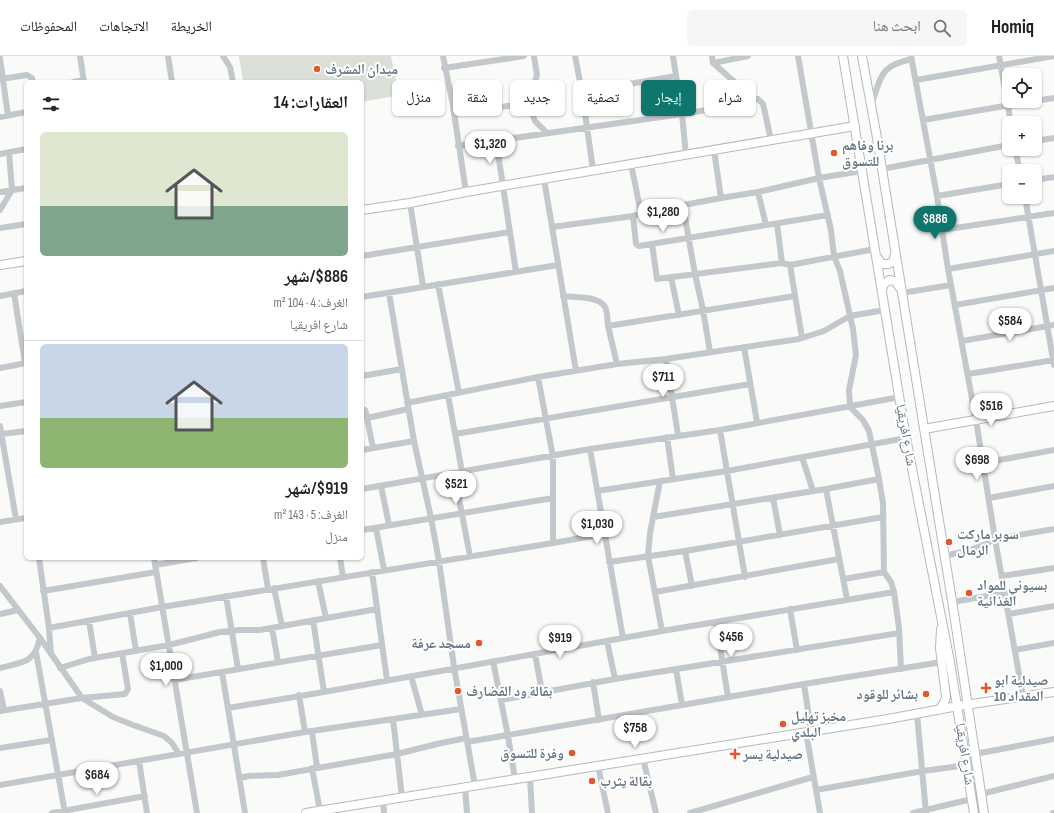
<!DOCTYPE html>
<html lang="ar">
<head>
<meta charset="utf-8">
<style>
	body { margin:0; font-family:"Sofia Sans Condensed","Noto Naskh Arabic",sans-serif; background:#f6f6f6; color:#222; direction:rtl; height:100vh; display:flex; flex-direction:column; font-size:15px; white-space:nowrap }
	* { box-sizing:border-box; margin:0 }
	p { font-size:13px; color:#767676 }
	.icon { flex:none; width:22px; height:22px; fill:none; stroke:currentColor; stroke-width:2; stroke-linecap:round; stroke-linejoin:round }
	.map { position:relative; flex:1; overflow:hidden; direction:ltr }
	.panel { position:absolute; left:24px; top:24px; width:340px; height:480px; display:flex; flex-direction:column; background:#fff; border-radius:6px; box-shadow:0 1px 3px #0004; direction:rtl }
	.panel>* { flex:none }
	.banner { position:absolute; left:376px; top:24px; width:380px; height:36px; direction:rtl; display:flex; gap:8px }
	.tools { position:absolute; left:1002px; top:12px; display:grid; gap:8px }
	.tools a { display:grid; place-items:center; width:40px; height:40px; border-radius:6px; background:#fff; box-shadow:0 1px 3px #0004; font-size:20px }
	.price { position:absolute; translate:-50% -34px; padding:0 9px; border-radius:14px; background:#fff; color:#222; font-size:13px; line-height:26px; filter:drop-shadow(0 1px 2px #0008) }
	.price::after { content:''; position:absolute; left:50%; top:24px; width:12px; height:9px; margin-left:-6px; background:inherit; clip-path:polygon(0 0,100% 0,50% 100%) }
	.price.selected { background:#0f766e; color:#fff }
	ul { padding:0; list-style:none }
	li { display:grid; align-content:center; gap:8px; height:212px; padding:0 16px }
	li+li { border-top:1px solid #e0e0e0 }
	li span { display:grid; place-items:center; height:124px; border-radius:6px; color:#555 }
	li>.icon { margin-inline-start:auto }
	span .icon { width:72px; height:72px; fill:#fffc; stroke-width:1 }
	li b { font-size:17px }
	h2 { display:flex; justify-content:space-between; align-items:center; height:48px; padding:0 16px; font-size:17px }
	.tag { padding:0 14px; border-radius:6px; background:#fff; box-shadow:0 1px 3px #0004; font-size:14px; line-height:36px }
	.tag.selected { background:#0f766e; color:#fff }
	header { display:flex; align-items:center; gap:24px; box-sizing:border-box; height:56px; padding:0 20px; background:#fff; border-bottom:1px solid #e0e0e0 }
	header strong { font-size:19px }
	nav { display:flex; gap:22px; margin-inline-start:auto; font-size:14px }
	.search { width:280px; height:36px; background:#f6f6f6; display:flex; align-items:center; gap:10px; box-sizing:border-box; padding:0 14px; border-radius:6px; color:#767676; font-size:15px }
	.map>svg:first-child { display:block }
	.green { fill:#dadfd7 }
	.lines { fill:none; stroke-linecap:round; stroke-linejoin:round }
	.secondary-casing { stroke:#b3babf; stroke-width:10 }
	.street { stroke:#c3c8cc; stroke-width:6 }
	.secondary { stroke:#fff; stroke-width:8 }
	.poi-dot { fill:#e4572e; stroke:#fff; stroke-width:1.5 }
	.labels { text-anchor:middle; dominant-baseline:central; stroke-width:4; stroke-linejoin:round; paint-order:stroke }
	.poi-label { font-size:14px; font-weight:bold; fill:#657683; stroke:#fff; text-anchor:start }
	.street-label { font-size:14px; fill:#657683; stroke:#fff }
</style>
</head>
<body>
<header>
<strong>Homiq</strong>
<div class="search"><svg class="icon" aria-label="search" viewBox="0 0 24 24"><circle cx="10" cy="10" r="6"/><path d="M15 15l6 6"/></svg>ابحث هنا</div>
<nav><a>الخريطة</a><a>الاتجاهات</a><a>المحفوظات</a></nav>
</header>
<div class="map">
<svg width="1054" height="757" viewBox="0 0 1054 757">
	<rect width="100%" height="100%" fill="#fafaf8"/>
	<path class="green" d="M 239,0 L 391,0 L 399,39 L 362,46 L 362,26 L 243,26 Z"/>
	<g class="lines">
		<g class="secondary-casing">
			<path id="secondary" d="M 843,0 L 906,382 L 950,606 L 974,757
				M 862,0 L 876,76 L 953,551 L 984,757
				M 362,154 L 410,147 L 466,136 L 855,70
				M 877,201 L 882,208 L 888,208 L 893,206 L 895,198
				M 0,209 L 26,205
				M 882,235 L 883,229 L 889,224 L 895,225 L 900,232
				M 924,373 L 1054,350
				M 939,654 L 944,647 L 946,641 L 940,592 L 941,573
				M 306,757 L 888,663 L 958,650 L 1054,636"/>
		</g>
		<path class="street" d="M 80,0 L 84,26
			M 168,0 L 172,26
			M 223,0 L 230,11 L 233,26
			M 443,0 L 453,50 L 466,136
			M 534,0 L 537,19 L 528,47 L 535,65 L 547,77
			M 575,0 L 582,36 L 593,114
			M 673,0 L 682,58 L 686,99
			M 712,0 L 713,7 L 753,42
			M 798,0 L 819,122 L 831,174 L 834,200 L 840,215 L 853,273 L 856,299 L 849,334 L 850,351 L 863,364 L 869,375 L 879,423 L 883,447 L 884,516 L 891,526 L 894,536 L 899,572 L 901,613
			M 911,0 L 937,140 L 948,213 L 976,364 L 995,483 L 1023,641
			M 999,0 L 1011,67
			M 0,2 L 8,60
			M 713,7 L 748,0
			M 444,12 L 524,0
			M 1,23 L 27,19 L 32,22 L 33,26
			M 916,24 L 1054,0
			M 73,26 L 84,24
			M 582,36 L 676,20
			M 1035,45 L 1054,42
			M 871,49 C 882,20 879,10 912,3
			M 453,50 L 482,46 L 496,48 L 501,51 L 528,47
			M 0,61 L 26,56
			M 923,64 L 1033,45
			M 496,84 L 516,216
			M 1035,85 L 1054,82
			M 458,90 L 682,58 L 725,51 L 753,42 L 758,43 L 763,48 L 771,84
			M 1015,93 L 1020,115
			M 714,94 L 721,142
			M 0,98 L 26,93
			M 631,108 L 641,157
			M 882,113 L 1009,89
			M 544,123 L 576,315
			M 1035,124 L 1054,121
			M 0,136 L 26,132
			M 758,136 L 766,169
			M 937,140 L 1009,128
			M 1025,141 L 1054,309
			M 410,147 L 423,230
			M 683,150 L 695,218 L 703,254 L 710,296
			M 0,154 L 12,134 L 9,96
			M 633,160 L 636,188 L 639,190 L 828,159
			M 777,168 L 782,207 L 790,209 L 802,282
			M 552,171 L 633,160 L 641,157 L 721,142 L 758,136 L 819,122 L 862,115
			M 0,172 L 26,168
			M 942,174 L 1054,157
			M 652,188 L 657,223 L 782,207
			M 362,200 L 510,176
			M 790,209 L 875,193
			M 948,213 L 1054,195
			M 671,221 L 679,259
			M 438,228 L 459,337
			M 14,237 L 25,307
			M 389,237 L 414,385 L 431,462 L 439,505 L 454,611 L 475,730
			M 902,237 L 951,229
			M 0,240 L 26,235
			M 563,240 C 574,241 599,240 605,251 C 608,256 607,264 608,270 L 795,240
			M 362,241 L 558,209
			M 955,249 L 1054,232
			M 608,270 L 617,308
			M 962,285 L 1054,269
			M 744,291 L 757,366
			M 666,303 L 678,379
			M 0,312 L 26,307
			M 968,318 L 1054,304
			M 362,320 L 402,313
			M 538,321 L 553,401 L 553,487
			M 448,339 L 462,416
			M 407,347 L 538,321 L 617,308 L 666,303 L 799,283 L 824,275 L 850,260 L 885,254
			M 0,350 L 26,346
			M 362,354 L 365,354 L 366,357 L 373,392
			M 367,362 L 408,353
			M 0,370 L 16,463
			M 720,374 L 745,521
			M 2,378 L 26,375
			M 455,378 L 750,328
			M 667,381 L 673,423
			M 590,393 L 623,582
			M 362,394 L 414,385
			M 802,401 L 813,435
			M 983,407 L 1054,394
			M 454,417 L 470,500
			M 660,425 L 650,477 L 648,500 L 662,575
			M 381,430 L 389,469
			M 362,433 L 590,393 L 720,374 L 900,341
			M 826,433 L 847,543
			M 597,435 L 727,415 L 906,382
			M 773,442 L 780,479
			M 989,442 L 1054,430
			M 653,461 L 826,433 L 879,423
			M 0,466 L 26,462
			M 376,472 L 384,514
			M 362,474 L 553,442
			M 685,495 L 692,530
			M 945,500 L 970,494 L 986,488 L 995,483 L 1054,473
			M 39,502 L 49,572 L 51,598
			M 154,502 L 197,757
			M 263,502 L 268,533
			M 340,502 L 343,521
			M 609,506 L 685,495 L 883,461
			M 155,509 L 197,502
			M 372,516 L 387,624
			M 1002,520 L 1054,512
			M 844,523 L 884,516
			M 318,525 L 326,562
			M 0,530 L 40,582 L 82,642 L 113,661 L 133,669 L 164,680 L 172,687 L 179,698
			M 274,532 L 282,570
			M 43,535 L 156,516
			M 655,536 L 839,503
			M 226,540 L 238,613
			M 952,546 L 1005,537
			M 790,553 L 797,594
			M 130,557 L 136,595
			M 0,558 L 18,554
			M 1009,558 L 1054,550
			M 313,564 L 324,636
			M 89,565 L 95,602
			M 716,566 L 728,641
			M 49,572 L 162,551 L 553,487 L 604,478
			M 272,572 L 278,606
			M 607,585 L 615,623
			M 1015,594 L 1054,587
			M 36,596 L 65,757
			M 535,598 L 542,636
			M 493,605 L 508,680 L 515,723
			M 0,612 C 23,606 34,608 40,582
			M 60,612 L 89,603 L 169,589 L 220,576 L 239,574 L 260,574 L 377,553
			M 676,613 L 682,649
			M 222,616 L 245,757
			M 411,620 L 422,659
			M 174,624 L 382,589
			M 593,626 L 599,664
			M 804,628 L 811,675
			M 0,635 L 4,654
			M 299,639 L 305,676
			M 501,644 L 615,623 L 899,577
			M 228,652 L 324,636 L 662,575 L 894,536
			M 0,655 L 82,642 L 125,638 L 128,633 L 122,597
			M 917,658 L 926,757
			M 393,663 L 402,741
			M 312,676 L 317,711
			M 806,676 L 820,757
			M 467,686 L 804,628 L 942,606
			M 0,692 L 51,684
			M 975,698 L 1054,683
			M 643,702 L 656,757
			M 139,705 L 147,757
			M 598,710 L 608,757
			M 312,712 L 320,755
			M 530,721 L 532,757
			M 240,722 L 249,720 L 278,719 L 397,698 L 437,688 L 466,682
			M 0,729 L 305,676 L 461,653
			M 465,731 L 467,757
			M 816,734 L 923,715 L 967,709
			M 981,738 L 1054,720
			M 383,744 L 384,757
			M 52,757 L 145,740
			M 690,757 L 813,721
			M 913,757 L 972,743
			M 1053,757 L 1054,757"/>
		<use href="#secondary" class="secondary"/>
	</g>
	<g class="poi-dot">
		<circle cx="317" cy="13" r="4"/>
		<circle cx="834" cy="97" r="4"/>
		<circle cx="949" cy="486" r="4"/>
		<circle cx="969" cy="537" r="4"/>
		<circle cx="479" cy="587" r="4"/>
		<path d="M984 626h4v4h4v4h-4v4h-4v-4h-4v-4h4z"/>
		<circle cx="458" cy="635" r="4"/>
		<circle cx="926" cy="638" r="4"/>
		<circle cx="783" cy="668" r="4"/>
		<circle cx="572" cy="697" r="4"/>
		<path d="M733 692h4v4h4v4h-4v4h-4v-4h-4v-4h4z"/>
		<circle cx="592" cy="725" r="4"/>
	</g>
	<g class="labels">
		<g class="poi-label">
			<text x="325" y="13">ميدان المشرف</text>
			<text x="842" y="89">برنا وفاهم<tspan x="842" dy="16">للتسوق</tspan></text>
			<text x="957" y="478">سوبر ماركت<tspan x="957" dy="16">الرمال</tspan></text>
			<text x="977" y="529">بسيوني للمواد<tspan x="977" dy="16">الغذائية</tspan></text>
			<text x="471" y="587" text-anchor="end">مسجد عرفة</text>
			<text x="994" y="624">صيدلية ابو<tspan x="994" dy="16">المقداد 10</tspan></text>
			<text x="466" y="635">بقالة ود القضارف</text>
			<text x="918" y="638" text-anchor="end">بشائر للوقود</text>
			<text x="791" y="660">مخبز تهليل<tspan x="791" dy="16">البلدي</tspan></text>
			<text x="564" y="697" text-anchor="end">وفرة للتسوق</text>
			<text x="743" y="698">صيدلية يسر</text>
			<text x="600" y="725">بقالة يثرب</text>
		</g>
		<g class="street-label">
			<text transform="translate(906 379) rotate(80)">شارع افريقيا</text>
			<text transform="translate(965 698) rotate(81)">شارع افريقيا</text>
		</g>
	</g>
</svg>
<div class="tools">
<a><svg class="icon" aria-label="locate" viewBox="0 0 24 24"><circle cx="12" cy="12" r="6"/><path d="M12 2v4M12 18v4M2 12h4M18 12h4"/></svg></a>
<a>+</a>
<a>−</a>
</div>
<b class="price" style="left:490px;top:109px">$1,320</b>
<b class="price" style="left:663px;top:177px">$1,280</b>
<b class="price selected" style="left:935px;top:184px">$886</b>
<b class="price" style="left:1010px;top:286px">$584</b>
<b class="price" style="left:663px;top:342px">$711</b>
<b class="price" style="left:991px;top:371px">$516</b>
<b class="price" style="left:977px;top:425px">$698</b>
<b class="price" style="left:456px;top:449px">$521</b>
<b class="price" style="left:597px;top:489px">$1,030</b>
<b class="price" style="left:731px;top:602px">$456</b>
<b class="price" style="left:560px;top:603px">$919</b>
<b class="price" style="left:166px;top:631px">$1,000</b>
<b class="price" style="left:635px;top:693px">$758</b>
<b class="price" style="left:97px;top:740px">$684</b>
<div class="banner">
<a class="tag">شراء</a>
<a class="tag selected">إيجار</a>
<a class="tag">تصفية</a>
<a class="tag">جديد</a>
<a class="tag">شقة</a>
<a class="tag">منزل</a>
</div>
<section class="panel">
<h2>العقارات: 14<svg class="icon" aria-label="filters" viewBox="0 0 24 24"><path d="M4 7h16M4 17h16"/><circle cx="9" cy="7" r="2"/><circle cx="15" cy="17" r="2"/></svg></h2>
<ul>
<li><span style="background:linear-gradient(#dfe7d0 60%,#7fa58c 0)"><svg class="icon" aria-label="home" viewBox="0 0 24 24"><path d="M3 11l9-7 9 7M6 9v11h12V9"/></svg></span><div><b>$886/شهر</b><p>الغرف: 4 · 104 m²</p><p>شارع افريقيا</p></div></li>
<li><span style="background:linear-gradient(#c9d6e8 60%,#8fb573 0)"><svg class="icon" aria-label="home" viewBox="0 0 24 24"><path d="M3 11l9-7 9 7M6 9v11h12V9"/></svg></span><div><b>$919/شهر</b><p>الغرف: 5 · 143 m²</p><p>منزل</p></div></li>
</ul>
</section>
</div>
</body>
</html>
